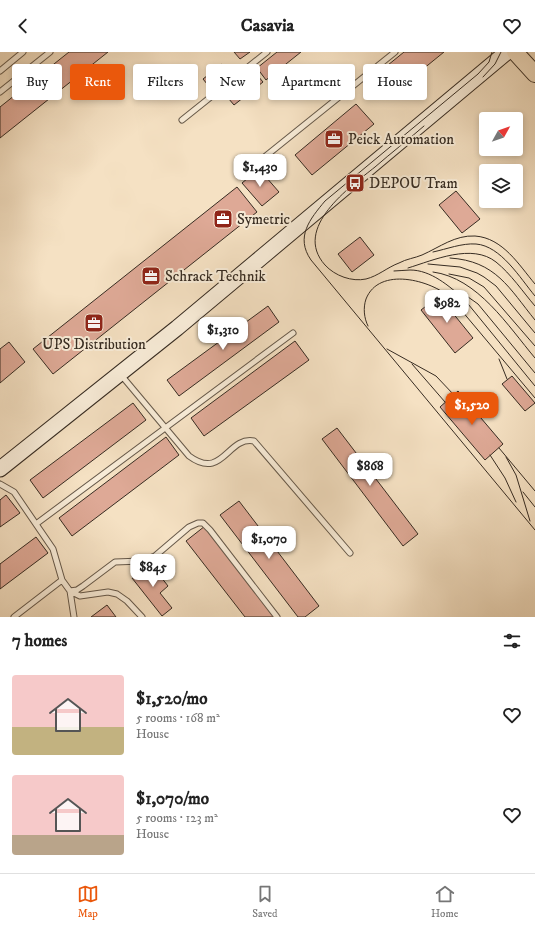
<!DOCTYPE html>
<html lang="en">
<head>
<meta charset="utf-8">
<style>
	body { margin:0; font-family:"IM FELL DW Pica",serif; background:#f6f6f6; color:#222; height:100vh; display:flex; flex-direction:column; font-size:15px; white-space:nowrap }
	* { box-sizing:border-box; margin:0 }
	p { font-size:13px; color:#767676 }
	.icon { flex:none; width:22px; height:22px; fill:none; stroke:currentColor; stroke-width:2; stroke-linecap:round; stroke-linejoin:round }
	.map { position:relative; height:565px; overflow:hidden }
	.panel { display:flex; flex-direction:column; background:#fff; flex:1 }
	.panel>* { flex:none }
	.top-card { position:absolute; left:12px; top:12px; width:511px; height:36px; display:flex; gap:8px }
	.needle { width:26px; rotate:50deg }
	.controls { position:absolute; left:479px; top:60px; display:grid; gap:8px }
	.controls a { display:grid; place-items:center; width:44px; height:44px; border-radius:4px; background:#fff; box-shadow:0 2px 6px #0003; font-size:20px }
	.price { position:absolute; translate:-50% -34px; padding:0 9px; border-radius:8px; background:#fff; color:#222; font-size:13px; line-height:26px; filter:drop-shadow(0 1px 2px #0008) }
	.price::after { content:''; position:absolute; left:50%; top:24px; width:12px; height:9px; margin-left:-6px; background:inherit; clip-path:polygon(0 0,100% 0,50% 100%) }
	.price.active { background:#ea580c; color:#fff }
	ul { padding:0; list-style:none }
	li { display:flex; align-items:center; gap:12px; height:100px; padding:0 12px }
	li span { display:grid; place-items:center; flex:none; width:112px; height:80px; border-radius:4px; color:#555 }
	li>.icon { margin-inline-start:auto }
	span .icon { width:48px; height:48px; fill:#fffc; stroke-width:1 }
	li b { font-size:17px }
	h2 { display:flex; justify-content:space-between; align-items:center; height:48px; padding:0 12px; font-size:17px }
	.chip { padding:0 14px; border-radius:4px; background:#fff; box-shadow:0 2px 6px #0003; font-size:14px; line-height:36px }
	.chip.active { background:#ea580c; color:#fff }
	header { display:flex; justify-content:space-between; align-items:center; height:52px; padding:0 12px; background:#fff; font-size:18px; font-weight:700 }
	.menu { display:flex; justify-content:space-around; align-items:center; height:56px; border-top:1px solid #e0e0e0; background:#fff; font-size:11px; color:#767676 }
	.menu a { display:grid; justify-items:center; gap:2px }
	.menu .active { color:#ea580c }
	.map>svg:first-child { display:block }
	.building { fill:#dea996; stroke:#372c22 }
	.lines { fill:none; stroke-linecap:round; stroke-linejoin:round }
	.service-casing { stroke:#66594a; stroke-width:7 }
	.secondary-casing { stroke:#372c22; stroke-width:17 }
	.primary-casing { stroke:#372c22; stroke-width:18 }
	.service { stroke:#f8ecd8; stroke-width:5 }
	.secondary { stroke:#f8ecd8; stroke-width:15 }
	.primary { stroke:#f5e1c3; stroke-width:16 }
	.tram { stroke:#372c22; stroke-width:1 }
	.labels { text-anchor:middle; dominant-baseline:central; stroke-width:4; stroke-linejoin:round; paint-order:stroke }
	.poi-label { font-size:15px; fill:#372c22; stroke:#f8ecd8; text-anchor:start }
</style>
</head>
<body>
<header><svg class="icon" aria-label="back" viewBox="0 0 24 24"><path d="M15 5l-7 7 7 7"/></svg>Casavia<svg class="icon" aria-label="heart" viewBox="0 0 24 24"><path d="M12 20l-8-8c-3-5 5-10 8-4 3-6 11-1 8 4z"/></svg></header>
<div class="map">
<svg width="535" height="565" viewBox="0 0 535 565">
	<rect width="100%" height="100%" fill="#f5e1c3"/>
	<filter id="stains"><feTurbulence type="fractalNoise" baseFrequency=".005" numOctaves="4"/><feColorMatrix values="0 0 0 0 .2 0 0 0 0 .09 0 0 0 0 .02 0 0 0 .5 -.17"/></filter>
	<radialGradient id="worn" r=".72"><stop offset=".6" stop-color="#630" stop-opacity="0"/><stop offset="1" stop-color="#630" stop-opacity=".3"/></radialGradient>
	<path class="building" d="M 69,0 L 108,0 L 0,86 L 0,55 Z
		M 234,0 L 250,0 L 240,7 Z
		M 277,0 L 301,0 L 266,28 L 257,16 Z
		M 404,0 L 444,0 L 401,35 L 394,26 L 381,37 L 372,26 Z
		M 222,12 L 231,24 L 212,38 L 203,27 Z
		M 252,17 L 263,30 L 234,53 L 223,40 Z
		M 356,52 L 374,72 L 312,123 L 295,103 Z
		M 259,117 L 279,140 L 262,154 L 242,131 Z
		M 237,135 L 257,160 L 53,322 L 33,297 Z
		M 456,139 L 480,167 L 462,181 L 439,153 Z
		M 360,185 L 374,203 L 352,220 L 338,202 Z
		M 439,244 L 473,286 L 455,301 L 421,258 Z
		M 268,254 L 279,270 L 179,344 L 167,328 Z
		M 295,289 L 309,308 L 204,384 L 191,366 Z
		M 9,290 L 25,310 L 0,331 L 0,297 Z
		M 512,324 L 535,351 L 525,359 L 502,332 Z
		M 458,339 L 503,392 L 485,408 L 440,355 Z
		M 133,351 L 146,368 L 43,446 L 30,428 Z
		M 337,376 L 418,482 L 403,494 L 322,387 Z
		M 166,385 L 179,403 L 72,484 L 59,466 Z
		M 6,443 L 20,461 L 0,475 L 0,448 Z
		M 239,449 L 319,554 L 305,565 L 298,565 L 220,463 Z
		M 205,474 L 275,565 L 245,565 L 186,489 Z
		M 36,485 L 48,501 L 0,537 L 0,512 Z
		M 150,511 L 168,534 L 160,541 L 172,556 L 162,564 L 132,526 Z
		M 107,553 L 116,565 L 91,565 Z"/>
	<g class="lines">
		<g class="service-casing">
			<path id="service" d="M 0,19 L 23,0
				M 0,40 L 50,0
				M 182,68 L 267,0
				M 246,120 L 395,0
				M 121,323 L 189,404 C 223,429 227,384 254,389 L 350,501
				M 0,432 L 14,440 L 53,497 L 62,528 L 70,539 L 80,544 L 108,540 L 117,542 L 127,549 L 142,565
				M 36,472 L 293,281
				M 14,565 L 62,528
				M 74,565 L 70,539 L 77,538 L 83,534 L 115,510 L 142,509 L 155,504 L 189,475 L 198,471 L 203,471 L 210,478 L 277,565"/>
		</g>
		<g class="secondary-casing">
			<path id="secondary" d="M 0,417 L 177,276 L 507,0"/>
		</g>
		<g class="primary-casing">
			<path id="primary" d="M 515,0 L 535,22"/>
		</g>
		<use href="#service" class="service"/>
		<use href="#secondary" class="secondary"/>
		<use href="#primary" class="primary"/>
		<path class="tram" d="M 492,0 L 489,10 L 478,22 L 325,149 C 310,167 295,185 311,208 L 535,478
			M 483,25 L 495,12 L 501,0
			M 424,74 C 408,88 391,101 375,115 C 350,135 292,176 325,213 C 335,224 352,230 366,227 C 378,224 388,215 399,211 C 406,207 415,206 422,203 C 440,195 455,183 475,184 C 503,186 519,213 535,232
			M 433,200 C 447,197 462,191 476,192 C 501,194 520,226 535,244
			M 450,206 C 496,209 509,236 535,268
			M 428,212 L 460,215 L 477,221 L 484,225 L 496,234 L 535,281
			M 408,216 C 434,208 472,191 496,210 C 511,222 523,240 535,254
			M 394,219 C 399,219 405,218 410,218 C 431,218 449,234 464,247 L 535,334
			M 433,220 C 478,226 508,274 535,306
			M 449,222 L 469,226 L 484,235 L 535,294
			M 461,240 L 478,252 L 535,321
			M 368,274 C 364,266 363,256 366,247 C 379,214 431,228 451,246 L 535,346
			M 387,297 L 436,324 L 454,343
			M 499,307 L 507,327
			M 412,312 L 445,350
			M 499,396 L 535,439
			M 490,403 L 505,426 L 516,450
			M 506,405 L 516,423 L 530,469
			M 523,440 L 535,455"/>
	</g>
	<defs>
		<g id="office-square" transform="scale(1)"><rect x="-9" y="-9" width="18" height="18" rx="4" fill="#8f2418" stroke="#f8ecd8"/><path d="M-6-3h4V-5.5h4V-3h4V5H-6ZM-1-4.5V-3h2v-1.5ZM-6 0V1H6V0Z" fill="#fff"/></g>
		<g id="bus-square" transform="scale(1)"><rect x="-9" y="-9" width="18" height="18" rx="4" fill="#8f2418" stroke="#f8ecd8"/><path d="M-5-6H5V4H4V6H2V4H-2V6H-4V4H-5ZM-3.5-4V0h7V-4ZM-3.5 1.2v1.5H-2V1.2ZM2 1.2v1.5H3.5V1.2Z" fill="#fff"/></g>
	</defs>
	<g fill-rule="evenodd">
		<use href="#office-square" x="334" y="87"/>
		<use href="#bus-square" x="355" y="131"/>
		<use href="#office-square" x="223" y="167"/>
		<use href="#office-square" x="151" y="224"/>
		<use href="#office-square" x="94" y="271"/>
	</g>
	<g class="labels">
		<g class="poi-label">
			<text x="348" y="87">Peick Automation</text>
			<text x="369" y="131">DEPOU Tram</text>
			<text x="237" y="167">Symetric</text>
			<text x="165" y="224">Schrack Technik</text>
			<text x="94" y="292" text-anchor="middle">UPS Distribution</text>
		</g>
	</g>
	<rect width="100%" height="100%" filter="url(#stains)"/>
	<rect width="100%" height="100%" fill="url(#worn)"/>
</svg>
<div class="controls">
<a><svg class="needle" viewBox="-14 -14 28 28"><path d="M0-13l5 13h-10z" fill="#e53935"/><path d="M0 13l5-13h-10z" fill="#767676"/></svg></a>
<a><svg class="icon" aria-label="layers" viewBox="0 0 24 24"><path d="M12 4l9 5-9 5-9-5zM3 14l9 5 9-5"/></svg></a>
</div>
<b class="price" style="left:260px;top:136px">$1,430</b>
<b class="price" style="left:447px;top:272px">$982</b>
<b class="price" style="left:223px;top:299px">$1,310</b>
<b class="price active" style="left:472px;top:374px">$1,520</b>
<b class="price" style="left:370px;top:435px">$868</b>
<b class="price" style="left:269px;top:508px">$1,070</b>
<b class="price" style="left:153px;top:536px">$845</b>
<div class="top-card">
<a class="chip">Buy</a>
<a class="chip active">Rent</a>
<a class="chip">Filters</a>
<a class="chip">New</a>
<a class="chip">Apartment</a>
<a class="chip">House</a>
</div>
</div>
<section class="panel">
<h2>7 homes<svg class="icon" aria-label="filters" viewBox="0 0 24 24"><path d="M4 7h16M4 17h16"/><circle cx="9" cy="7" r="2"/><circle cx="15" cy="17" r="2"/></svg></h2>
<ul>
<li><span style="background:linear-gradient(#f6c9c9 65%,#c2b280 0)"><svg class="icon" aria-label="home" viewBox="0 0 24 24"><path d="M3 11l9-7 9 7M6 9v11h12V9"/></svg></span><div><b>$1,520/mo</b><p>5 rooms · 168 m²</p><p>House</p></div><svg class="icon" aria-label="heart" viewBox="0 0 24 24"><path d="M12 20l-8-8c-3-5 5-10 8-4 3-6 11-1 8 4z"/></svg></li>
<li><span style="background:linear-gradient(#f6c9c9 75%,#b9a48a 0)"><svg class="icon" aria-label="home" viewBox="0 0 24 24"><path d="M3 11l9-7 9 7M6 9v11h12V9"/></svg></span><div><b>$1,070/mo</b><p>5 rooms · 123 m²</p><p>House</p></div><svg class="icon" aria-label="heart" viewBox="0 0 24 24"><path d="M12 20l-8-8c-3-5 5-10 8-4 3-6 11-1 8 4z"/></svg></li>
</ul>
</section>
<nav class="menu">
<a class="active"><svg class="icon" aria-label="map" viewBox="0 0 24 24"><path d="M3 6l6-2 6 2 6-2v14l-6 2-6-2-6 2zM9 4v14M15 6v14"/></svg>Map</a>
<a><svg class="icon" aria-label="saved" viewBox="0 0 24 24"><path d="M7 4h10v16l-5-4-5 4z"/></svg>Saved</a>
<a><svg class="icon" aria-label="home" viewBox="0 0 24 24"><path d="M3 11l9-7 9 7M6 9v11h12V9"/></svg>Home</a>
</nav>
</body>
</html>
